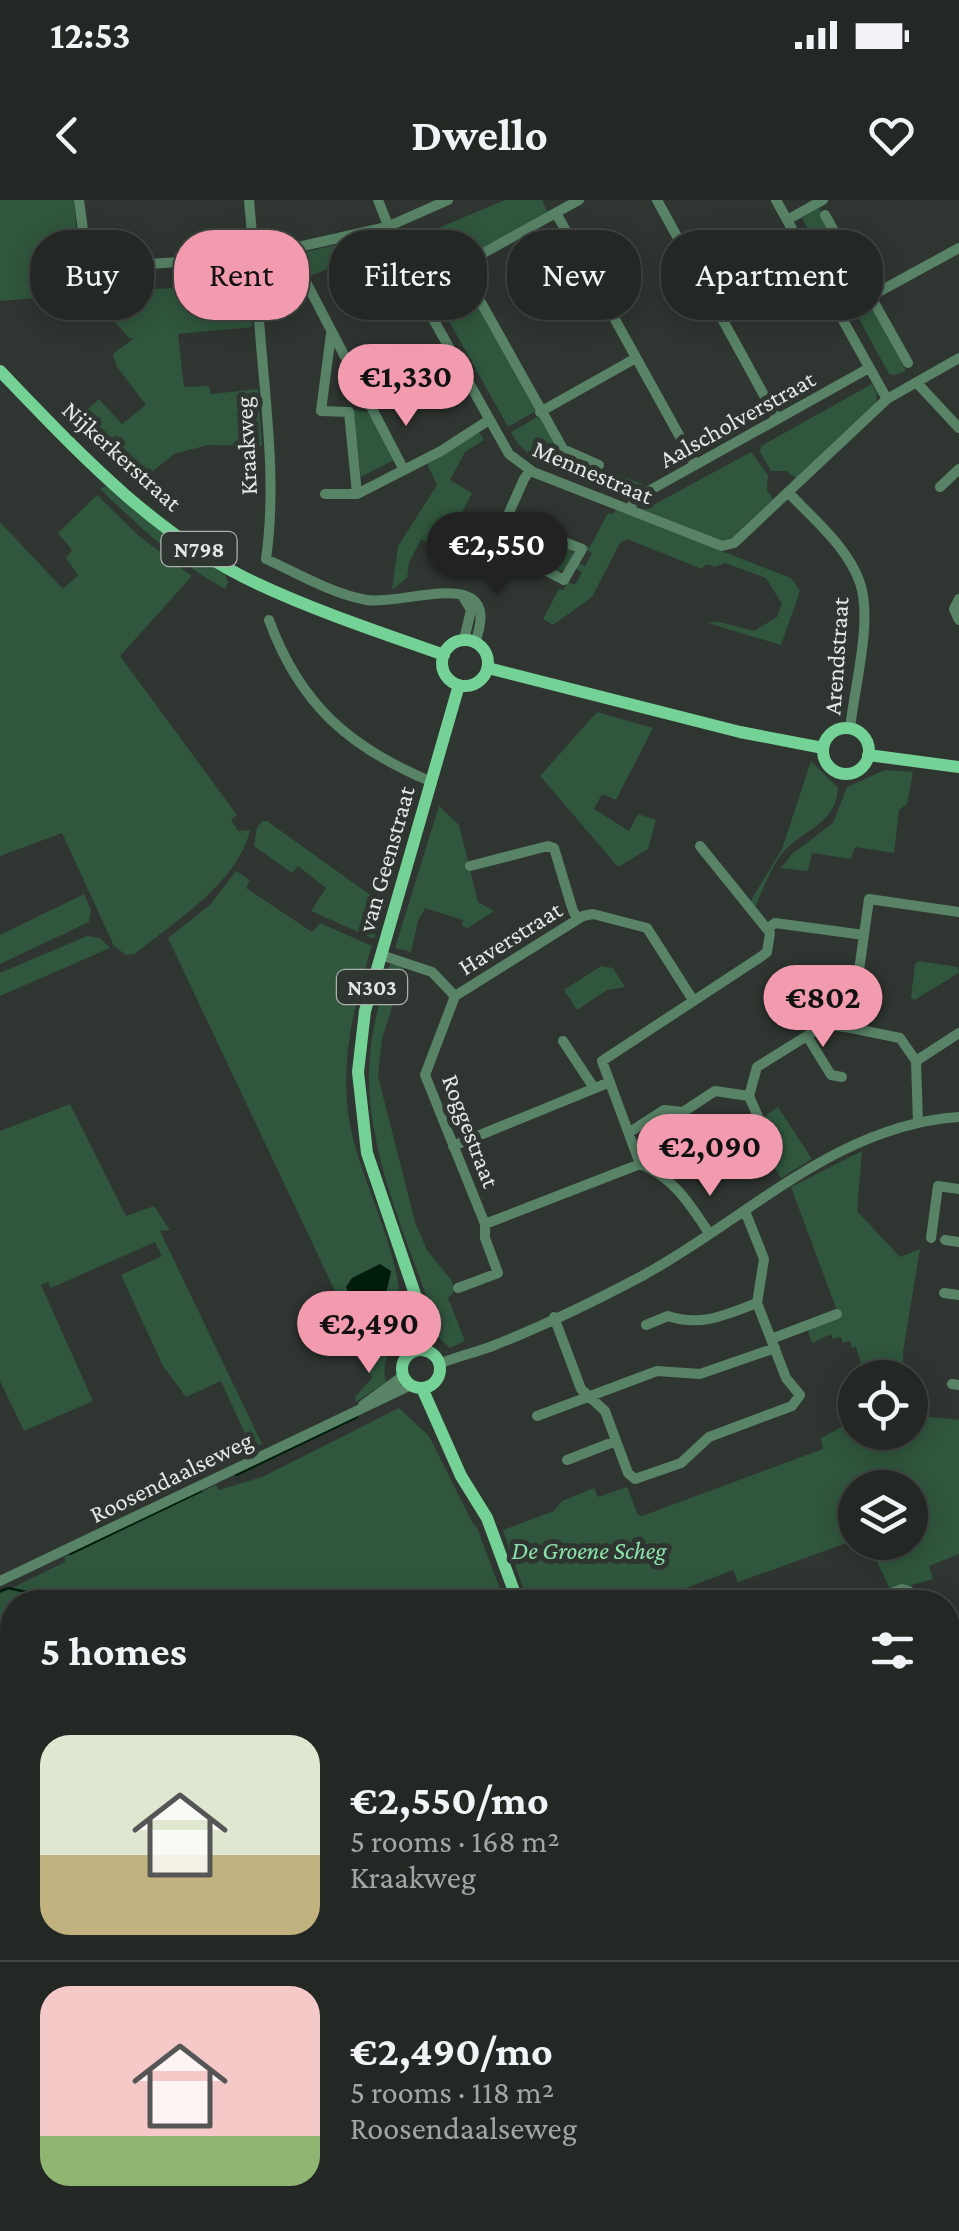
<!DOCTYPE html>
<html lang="en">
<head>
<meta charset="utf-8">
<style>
	body { margin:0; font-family:"Crimson Pro",serif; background:#2b302d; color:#f1f3f6; height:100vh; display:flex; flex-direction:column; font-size:38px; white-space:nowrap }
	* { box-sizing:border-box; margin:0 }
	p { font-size:32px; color:#a3a6a7 }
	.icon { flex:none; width:55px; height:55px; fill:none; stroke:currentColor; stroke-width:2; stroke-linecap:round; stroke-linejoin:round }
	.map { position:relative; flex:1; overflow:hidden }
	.side { position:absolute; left:0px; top:1390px; width:960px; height:642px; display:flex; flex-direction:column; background:#232825; border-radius:40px 40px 0 0; box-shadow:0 5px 25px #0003,0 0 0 2px #404442 }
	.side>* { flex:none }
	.banner { position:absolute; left:30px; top:30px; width:900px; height:90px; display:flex; gap:20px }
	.controls { position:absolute; left:838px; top:1160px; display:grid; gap:20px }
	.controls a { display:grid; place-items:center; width:90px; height:90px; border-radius:50%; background:#232825; box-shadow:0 5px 25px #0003,0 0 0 2px #404442; font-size:50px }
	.price { position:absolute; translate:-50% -85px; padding:0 22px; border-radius:35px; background:#f29aae; color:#111; font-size:32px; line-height:65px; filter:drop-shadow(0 2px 5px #0008) }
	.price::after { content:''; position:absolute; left:50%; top:60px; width:30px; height:22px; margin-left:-15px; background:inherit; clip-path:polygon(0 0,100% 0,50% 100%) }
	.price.active { background:#222; color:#fff }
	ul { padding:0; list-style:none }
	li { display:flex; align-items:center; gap:30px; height:250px; padding:0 40px }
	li+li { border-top:2px solid #404442 }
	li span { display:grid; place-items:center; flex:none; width:280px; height:200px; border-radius:30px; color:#555 }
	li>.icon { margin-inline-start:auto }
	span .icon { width:120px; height:120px; fill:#fffc; stroke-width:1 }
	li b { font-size:42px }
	h2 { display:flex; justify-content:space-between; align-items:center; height:120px; padding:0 40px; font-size:42px }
	.pill { padding:0 35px; border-radius:40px; background:#232825; box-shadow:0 5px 25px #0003,0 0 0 2px #404442; font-size:35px; line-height:90px }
	.pill.active { background:#f29aae; color:#111 }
	.status { display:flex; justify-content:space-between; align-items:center; height:70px; padding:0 50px; background:#232825; direction:ltr }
	.status svg { height:28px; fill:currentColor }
	header { display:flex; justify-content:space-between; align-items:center; height:130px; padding:0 40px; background:#232825; font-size:45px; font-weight:700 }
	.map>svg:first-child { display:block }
	.green { fill:#30563d; fill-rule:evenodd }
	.water { fill:#001d0c }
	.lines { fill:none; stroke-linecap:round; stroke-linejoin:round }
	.stream { stroke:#001d0c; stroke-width:2.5 }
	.minor { stroke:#588366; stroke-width:10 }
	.major { stroke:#74d296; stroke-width:12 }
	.labels { text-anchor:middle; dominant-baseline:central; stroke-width:10; stroke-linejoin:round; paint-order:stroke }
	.shield { fill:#2f3531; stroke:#aeb2af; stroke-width:2.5 }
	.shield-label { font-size:22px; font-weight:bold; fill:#e4e8e5 }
	.street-label { font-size:25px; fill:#e4e8e5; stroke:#2f3531 }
	.park-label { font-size:25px; font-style:italic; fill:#8be2aa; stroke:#2f3531 }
</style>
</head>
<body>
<div class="status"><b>12:53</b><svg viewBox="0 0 49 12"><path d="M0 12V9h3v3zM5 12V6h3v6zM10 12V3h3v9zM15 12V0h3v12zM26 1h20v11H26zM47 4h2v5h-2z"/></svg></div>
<header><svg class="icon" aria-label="back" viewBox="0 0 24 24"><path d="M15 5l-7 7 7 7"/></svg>Dwello<svg class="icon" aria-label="heart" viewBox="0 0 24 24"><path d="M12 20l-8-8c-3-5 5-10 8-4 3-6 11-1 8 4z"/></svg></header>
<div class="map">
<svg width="959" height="2031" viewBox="0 0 959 2031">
	<rect width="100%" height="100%" fill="#2f3531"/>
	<path class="green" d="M 0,0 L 74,0 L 82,94 L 0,101 Z
		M 505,0 L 542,0 L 548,13 L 468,57 L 460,71 L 536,211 L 508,227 L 405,42 Z
		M 819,8 L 862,87 L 862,97 L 850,103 L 802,18 Z
		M 373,36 L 377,47 L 263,97 L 259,63 Z
		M 249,81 L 252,127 L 178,134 L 184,187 L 209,186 L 211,194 L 258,189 L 262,246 L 208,245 L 174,254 L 136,285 L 70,225 L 99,199 L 122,224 L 146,205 L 117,167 L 113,154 L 134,138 L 129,138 L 91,95 Z
		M 866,103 L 871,104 L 906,171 L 894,175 L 889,174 L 854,110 Z
		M 872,184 L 877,194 L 876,203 L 796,278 L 786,271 L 771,271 L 760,252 L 761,246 Z
		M 353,210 L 370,212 L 394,260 L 361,277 Z
		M 539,216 L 559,252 L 642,284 L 644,288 L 629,296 C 596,283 526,267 511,232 Z
		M 478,231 L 484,240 L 465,252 L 450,280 L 472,293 L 443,350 L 421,339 L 409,363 L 407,378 L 392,390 L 398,346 L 437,285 L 427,264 Z
		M 751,252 L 768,275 L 767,290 L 773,299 L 729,340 L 722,341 L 645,310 L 642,307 L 657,303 Z
		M 106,286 L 139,314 L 224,372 L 228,382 L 225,389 C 177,363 139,326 100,289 Z
		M 97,295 L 139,336 L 192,376 L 120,456 L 237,615 L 231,620 L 238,631 L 250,630 C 238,683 175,721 135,754 L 126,755 L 114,746 L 62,633 L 0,656 L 0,322 L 63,389 L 78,375 L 66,358 L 72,350 L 58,333 Z
		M 616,310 L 791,378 L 800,391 L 781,445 L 708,423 L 719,422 L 754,431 L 777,417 L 782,404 L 766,378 L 725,363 L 715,367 L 706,364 L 702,369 L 627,339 L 620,343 L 592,397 L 553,425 L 543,419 L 559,389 L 563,390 L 568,382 L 575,385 L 582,372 L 575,368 L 578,363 L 585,366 L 592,353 L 585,349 L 587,346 L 590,347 L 608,313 L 612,314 Z
		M 513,326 L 523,329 L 521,336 L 538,343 L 541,336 L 550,340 L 548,346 L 564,354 L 568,346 L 573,354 L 565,370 L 556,371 L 558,364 L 539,354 L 536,361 L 527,356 L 530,349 L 516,342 L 513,349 L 504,343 L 506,328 Z
		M 597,512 L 653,528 L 616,600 L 602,594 L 594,609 L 629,631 L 638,614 L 656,620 L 648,649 L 618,667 L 540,576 Z
		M 811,561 L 838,588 C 836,628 798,629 779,658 C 769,672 762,692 755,708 L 750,702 L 782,649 Z
		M 885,570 L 913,572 L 907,604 L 899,610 L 894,653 L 855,647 L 851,659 L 812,653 L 808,671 L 781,668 L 792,654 L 833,623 L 847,587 Z
		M 439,606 L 459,625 L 478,702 L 494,711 L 468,728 L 462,726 L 463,720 L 425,708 L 418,721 L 411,752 L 395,748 Z
		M 262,621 L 267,621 L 383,704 L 374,739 L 311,711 L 326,688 L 298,666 L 292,673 L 254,646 L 257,628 Z
		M 236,671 L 250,680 L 246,688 L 312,732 L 320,723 L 372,746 C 352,810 336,875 354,942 C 367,991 392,1039 399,1089 C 400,1101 404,1116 402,1128 C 400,1147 379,1153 386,1182 L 356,1202 L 355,1197 L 372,1178 L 334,1089 L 168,738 L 210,705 ZM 380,1064 L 391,1074 L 384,1102 L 390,1134 L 372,1141 L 347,1086 L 352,1078 Z
		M 84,694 L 91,710 L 89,722 L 0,764 L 0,735 Z
		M 87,736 L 100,738 L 110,748 L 0,796 L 0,773 Z
		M 919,761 L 958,767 L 959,773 L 914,800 L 911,797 L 915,764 Z
		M 390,764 L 405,766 L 382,839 L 378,876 L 415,1022 L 427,1050 L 452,1081 L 454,1092 L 448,1098 L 465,1141 L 450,1148 L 437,1136 L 434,1118 C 408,1041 367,953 369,871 C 370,834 380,798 390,764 Z
		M 601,766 L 613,768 L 625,787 L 607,790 L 577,810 L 564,790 Z
		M 70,904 L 126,1016 L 154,1006 L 170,1030 L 160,1031 L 262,1244 L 217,1265 L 212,1254 L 247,1238 L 221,1181 L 186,1197 L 163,1166 L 121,1075 L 162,1056 L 155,1042 L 51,1088 L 48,1082 L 41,1085 L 93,1201 L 24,1231 L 0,1181 L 0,931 Z
		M 778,907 L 812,959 L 781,978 L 760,946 L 762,918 Z
		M 862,951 L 857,1011 L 900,1057 L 920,1049 L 903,1152 L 903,1177 L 861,1177 L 862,1166 L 856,1147 L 852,1148 L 850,1141 L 843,1143 L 841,1137 L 833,1139 L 831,1134 L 812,1143 L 807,1128 L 839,1116 L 791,987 Z
		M 399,1208 L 429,1236 L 472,1322 L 477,1328 L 505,1402 L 12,1402 L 12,2020 L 41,2020 L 20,2031 L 0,2031 L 0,1394 L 65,1362 L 65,1357 L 216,1285 L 219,1290 L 262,1277 Z
		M 910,1215 L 959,1220 L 959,1354 L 929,1366 L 933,1379 L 891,1391 L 868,1343 L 910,1342 L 910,1288 L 855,1288 L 855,1340 L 738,1382 L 733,1370 L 650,1402 L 528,1402 L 503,1330 L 554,1311 L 562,1301 L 594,1288 L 598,1297 L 627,1287 L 638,1315 L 642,1316 L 823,1249 L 821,1238 L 855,1220 L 855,1232 L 910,1232 Z
		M 59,2020 L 175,2020 L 176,2021 L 165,2031 L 40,2031 Z"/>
	<path class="water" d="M 380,1064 L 391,1071 L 384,1102 L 390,1134 L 387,1141 L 381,1144 L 369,1137 L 346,1087 L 352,1078 Z"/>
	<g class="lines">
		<path class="stream" d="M 236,1275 L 357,1217
			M 70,1354 L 201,1291
			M 0,1391 L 8,1388 L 27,1392
			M 0,2031 L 32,2020"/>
		<path class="minor" d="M 79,0 L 88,68 L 254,57 L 387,27 L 448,0
			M 249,0 L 254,57
			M 378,0 L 405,69 L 509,254 L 533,272 L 722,346 L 734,343 L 887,199 L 959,158
			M 579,0 L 471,60 L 464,72 L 563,249 L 599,265
			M 657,0 L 777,219
			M 776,0 L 787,20
			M 823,0 L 787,20 L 887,199
			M 556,13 L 695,264
			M 825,15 L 908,163
			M 306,82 L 404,270 L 357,294 L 325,294
			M 258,105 C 263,188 278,276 266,359 C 297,373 332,394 367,400 C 404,406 505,362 475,442
			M 838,114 L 959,48
			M 331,134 L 321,211 L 349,212 L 357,294
			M 917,183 L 959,228
			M 540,212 L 636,158
			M 404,270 L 441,251 L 489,220
			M 940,287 L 959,269
			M 788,292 C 813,319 848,347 860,383 C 873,421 854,488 850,529
			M 630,310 L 634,301 L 645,293 L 869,168
			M 506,319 L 582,349 L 564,380 L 495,344 L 524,279 L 530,270
			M 462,395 L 471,410 L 464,440
			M 959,399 L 954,409 L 959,420
			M 269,420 C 300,505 350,548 432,582
			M 700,646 L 767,729
			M 470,666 L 548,646 L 554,648 L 573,711 L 578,719
			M 381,755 L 432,772 L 455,796 L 583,716 L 593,714 L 647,728 L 693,800
			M 455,796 L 425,875 L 485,1024 L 640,964
			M 807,836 L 831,875 L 842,877
			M 563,841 L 594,888
			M 916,861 L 959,833
			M 759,919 L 749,896 L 757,867 L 818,829 L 830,825 L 851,828
			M 918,922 L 916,861 L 900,838 L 851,828 L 869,699 L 959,712
			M 630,932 L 664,910 L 683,912 L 715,891 L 749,896
			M 453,946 L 610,882
			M 709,1033 C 689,1003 674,978 640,964 L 602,861 L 762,756 L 767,752 L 770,733 L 767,729 L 775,723 L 864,735
			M 931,1038 L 938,986 L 959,989
			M 945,1040 L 959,1042
			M 458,1088 L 498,1073 L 485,1038 L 485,1024
			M 944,1093 L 959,1095
			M 554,1117 L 581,1189 L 605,1211 L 628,1273 L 635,1279 L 681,1263 L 709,1237 L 792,1206 L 800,1195 L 786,1178 L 757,1103 L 764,1059 L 745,1011
			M 646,1125 L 668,1116 C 701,1127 726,1115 757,1103
			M 771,1139 L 837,1114
			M 439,1164 C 456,1157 473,1153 490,1147 C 541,1127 593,1102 642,1076 C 746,1020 835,925 959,917
			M 952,1184 L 959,1185
			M 363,1205 L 403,1176
			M 537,1216 L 657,1171 L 700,1174 L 775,1148
			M 567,1260 L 616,1241
			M 0,1381 L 411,1185
			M 869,1402 L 902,1389 L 909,1391 L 913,1402
			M 948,1489 L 955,1506 L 959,1504
			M 948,1561 L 959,1556
			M 948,1709 L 959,1705
			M 948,1806 L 959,1802
			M 948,1846 L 959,1881
			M 948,1961 L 959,1957
			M 316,2020 L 323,2031
			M 437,2020 L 445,2031
			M 578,2020 L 583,2031
			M 718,2020 L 722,2031
			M 744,2020 L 748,2031
			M 33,2031 L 54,2020
			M 887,2031 L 910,2023 L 909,2020"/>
		<path class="major" d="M 0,171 C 76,250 156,337 258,384 C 318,412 382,433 444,455
			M442 463a23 23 0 1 1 46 0a23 23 0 1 1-46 0Z
			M 488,468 L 740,532 L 823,548
			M823 551a23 23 0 1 1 46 0a23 23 0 1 1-46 0Z
			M 868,555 L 959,567
			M 411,1101 L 414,1151
			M402 1169a19 19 0 1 1 38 0a19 19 0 1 1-38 0Z
			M 425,1151 L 417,1100 L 367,953 L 358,872 L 365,811 L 459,485
			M 422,1188 L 461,1276 L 487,1318 L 518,1402
			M 735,2020 L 739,2031"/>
	</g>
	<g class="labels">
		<g class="shield">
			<rect x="161.5" y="332" width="75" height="34" rx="8"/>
			<rect x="337" y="770" width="70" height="34" rx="8"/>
		</g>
		<g class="shield-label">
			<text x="199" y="349">N798</text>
			<text x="372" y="787">N303</text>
		</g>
		<g class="street-label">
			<text transform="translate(737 219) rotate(-29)">Aalscholverstraat</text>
			<text transform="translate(246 246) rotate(-93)">Kraakweg</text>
			<text transform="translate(122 256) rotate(42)">Nijkerkerstraat</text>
			<text transform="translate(593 272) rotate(23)">Mennestraat</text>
			<text transform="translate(836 456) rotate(-86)">Arendstraat</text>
			<text transform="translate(386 659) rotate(-74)">van Geenstraat</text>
			<text transform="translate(510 738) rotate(-32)">Haverstraat</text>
			<text transform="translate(471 931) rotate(69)">Roggestraat</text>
			<text transform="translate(171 1277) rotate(-26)">Roosendaalseweg</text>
		</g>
		<g class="park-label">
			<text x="589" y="1350">De Groene Scheg</text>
		</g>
	</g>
</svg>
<div class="controls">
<a><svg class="icon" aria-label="locate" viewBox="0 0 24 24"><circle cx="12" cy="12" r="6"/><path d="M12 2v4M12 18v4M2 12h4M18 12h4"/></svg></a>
<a><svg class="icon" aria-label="layers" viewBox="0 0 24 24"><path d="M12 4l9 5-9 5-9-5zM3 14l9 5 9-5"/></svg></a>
</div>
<b class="price" style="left:406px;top:229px">€1,330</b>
<b class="price active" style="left:497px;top:397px">€2,550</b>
<b class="price" style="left:823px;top:850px">€802</b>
<b class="price" style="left:710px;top:999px">€2,090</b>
<b class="price" style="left:369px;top:1176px">€2,490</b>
<div class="banner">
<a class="pill">Buy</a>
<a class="pill active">Rent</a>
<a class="pill">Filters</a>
<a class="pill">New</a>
<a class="pill">Apartment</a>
</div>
<section class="side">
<h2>5 homes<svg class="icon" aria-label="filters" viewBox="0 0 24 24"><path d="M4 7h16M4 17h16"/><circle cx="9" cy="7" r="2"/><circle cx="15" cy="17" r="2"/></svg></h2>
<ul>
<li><span style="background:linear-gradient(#dfe7d0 60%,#c2b280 0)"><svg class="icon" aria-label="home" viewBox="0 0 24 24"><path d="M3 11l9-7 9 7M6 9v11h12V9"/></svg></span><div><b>€2,550/mo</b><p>5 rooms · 168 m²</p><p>Kraakweg</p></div></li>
<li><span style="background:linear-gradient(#f6c9c9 75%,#8fb573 0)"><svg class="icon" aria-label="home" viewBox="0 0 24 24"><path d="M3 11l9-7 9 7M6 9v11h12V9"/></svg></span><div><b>€2,490/mo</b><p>5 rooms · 118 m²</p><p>Roosendaalseweg</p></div></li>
</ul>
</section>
</div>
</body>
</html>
